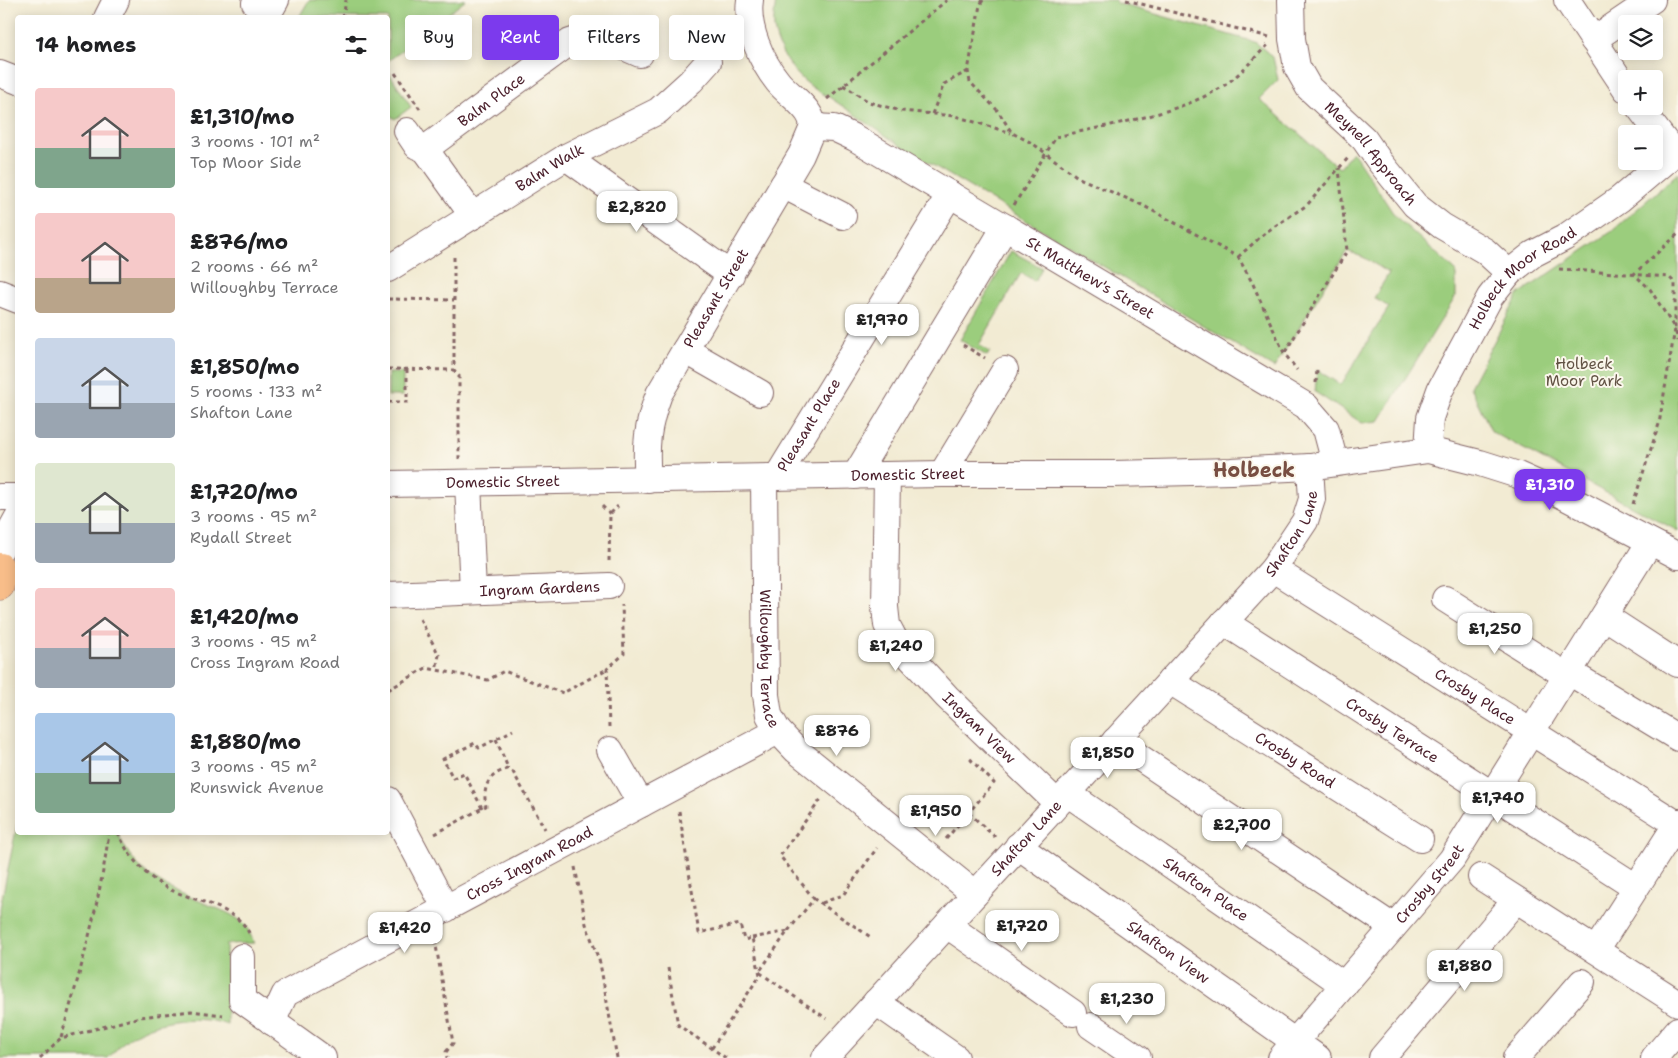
<!DOCTYPE html>
<html lang="en">
<head>
<meta charset="utf-8">
<style>
	body { margin:0; font-family:"Shantell Sans",sans-serif; background:#f6f6f6; color:#202124; height:100vh; display:flex; flex-direction:column; font-size:19px; white-space:nowrap }
	* { box-sizing:border-box; margin:0 }
	p { font-size:16px; color:#757577 }
	.icon { flex:none; width:28px; height:28px; fill:none; stroke:currentColor; stroke-width:2; stroke-linecap:round; stroke-linejoin:round }
	.map { position:relative; flex:1; overflow:hidden }
	.drawer { position:absolute; left:15px; top:15px; width:375px; height:820px; display:flex; flex-direction:column; background:#fff; border-radius:5px; box-shadow:0 2px 12px #0003 }
	.drawer>* { flex:none }
	.guide { position:absolute; left:405px; top:15px; width:475px; height:45px; display:flex; gap:10px }
	.tools { position:absolute; left:1618px; top:15px; display:grid; gap:10px }
	.tools a { display:grid; place-items:center; width:45px; height:45px; border-radius:5px; background:#fff; box-shadow:0 2px 12px #0003; font-size:25px }
	.price { position:absolute; translate:-50% -42px; padding:0 11px; border-radius:10px; background:#fff; color:#222; font-size:16px; line-height:32px; filter:drop-shadow(0 1px 2px #0008) }
	.price::after { content:''; position:absolute; left:50%; top:30px; width:15px; height:11px; margin-left:-8px; background:inherit; clip-path:polygon(0 0,100% 0,50% 100%) }
	.price.current { background:#7c3aed; color:#fff }
	ul { padding:0; list-style:none }
	li { display:flex; align-items:center; gap:15px; height:125px; padding:0 20px }
	li span { display:grid; place-items:center; flex:none; width:140px; height:100px; border-radius:5px; color:#555 }
	li>.icon { margin-inline-start:auto }
	span .icon { width:60px; height:60px; fill:#fffc; stroke-width:1 }
	li b { font-size:21px }
	h2 { display:flex; justify-content:space-between; align-items:center; height:60px; padding:0 20px; font-size:21px }
	.pill { padding:0 18px; border-radius:5px; background:#fff; box-shadow:0 2px 12px #0003; font-size:18px; line-height:45px }
	.pill.current { background:#7c3aed; color:#fff }
	.map>svg:first-child { display:block }
	.green { fill:#9bcd7d; stroke:#727654 }
	.lines { fill:none; stroke-linecap:round; stroke-linejoin:round }
	.minor-casing { stroke:#856666; stroke-width:28 }
	.major-casing { stroke:#856666; stroke-width:29 }
	.path { stroke:#856666; stroke-width:3; stroke-dasharray:4 4; stroke-linecap:butt }
	.minor { stroke:#fff; stroke-width:26 }
	.major { stroke:#f8bd89; stroke-width:28 }
	.labels { text-anchor:middle; dominant-baseline:central; stroke-width:4; stroke-linejoin:round; paint-order:stroke }
	.street-label { font-size:15px; fill:#4a1f2b; stroke:#fbf7ec }
	.park-label { font-size:15px; fill:#625344; stroke:#fbf7ec }
	.district-label { font-size:20px; font-weight:bold; fill:#784e42; stroke:#fbf7ec }
</style>
</head>
<body>
<div class="map">
<svg width="1678" height="1058" viewBox="0 0 1678 1058">
	<rect width="100%" height="100%" fill="#fbf7ec"/>
	<filter id="ink" filterUnits="userSpaceOnUse"><feTurbulence type="fractalNoise" baseFrequency=".02" numOctaves="2"/><feDisplacementMap in="SourceGraphic" scale="10" xChannelSelector="R" yChannelSelector="G"/><feConvolveMatrix kernelMatrix="1 2 1 2 8 2 1 2 1" color-interpolation-filters="sRGB"/></filter>
	<filter id="wash" filterUnits="userSpaceOnUse"><feTurbulence type="fractalNoise" baseFrequency=".0096" numOctaves="4" result="noise"/><feDisplacementMap in="SourceGraphic" scale="20" xChannelSelector="R" yChannelSelector="G"/><feGaussianBlur stdDeviation="1.12" result="paint"/><feColorMatrix in="noise" values="0 0 0 0 0 0 0 0 0 0 0 0 0 0 0 0 0 1.4 0 .05"/><feComposite in="paint" operator="in"/></filter>
	<g filter="url(#wash)">
		<rect width="100%" height="100%" fill="#f2ebd3"/>
		<path class="green" d="M 309,0 L 466,0 L 388,61 L 388,18 L 299,17 Z
			M 776,0 L 1116,0 L 1116,3 L 1255,42 L 1273,57 L 1278,80 L 1259,99 L 1339,168 L 1353,152 L 1395,216 L 1456,271 L 1456,296 L 1379,421 L 1362,423 L 1315,392 L 1317,370 L 1341,385 L 1389,307 L 1374,298 L 1389,273 L 1365,258 L 1347,251 L 1274,368 L 904,148 L 829,97 C 801,84 779,58 774,28 C 773,19 775,9 776,0 Z
			M 388,71 L 411,107 L 395,119 L 388,114 Z
			M 1678,173 L 1678,531 L 1492,432 L 1470,387 L 1519,294 L 1611,232 Z
			M 1011,251 L 1042,268 L 1035,281 L 1021,273 L 979,345 L 990,352 L 987,356 L 960,340 Z
			M 388,373 L 403,373 L 403,396 L 388,396 Z
			M 17,825 L 18,832 L 118,833 C 136,877 168,888 209,905 C 221,910 233,914 243,923 C 248,927 251,937 254,943 L 226,944 L 227,1025 C 199,1014 160,1020 135,1034 C 125,1039 116,1050 108,1058 L 0,1058 L 0,908 Z"/>
	</g>
	<g filter="url(#ink)">
		<g class="lines">
			<g class="minor-casing">
				<g id="minor">
					<path d="M 750,0 C 746,27 761,61 778,82 C 786,92 805,105 810,116 C 812,119 812,123 813,127"/>
					<path id="s1" d="M 1291,0 L 1292,39 L 1297,67 L 1309,88 L 1364,139 L 1380,162 L 1415,205 L 1442,226 L 1485,251 L 1509,273"/>
					<path d="M 1567,0 L 1626,89"/>
					<path d="M 255,3 L 272,7 L 276,0"/>
					<path d="M 107,18 L 116,0"/>
					<path d="M 1593,40 L 1652,0"/>
					<path d="M 0,74 L 18,81"/>
					<path d="M 1638,106 L 1674,153"/>
					<path id="s2" d="M 813,127 L 834,128 L 855,138 L 1306,406 L 1326,429 L 1335,463"/>
					<path d="M 407,131 L 417,146 L 425,149"/>
					<path d="M 566,157 L 731,275"/>
					<path d="M 783,185 L 843,216"/>
					<path id="s3" d="M 473,216 L 425,149 L 570,42 L 594,34 L 640,54"/>
					<path id="s4" d="M 388,269 L 566,157 L 658,111 L 691,81 L 708,62"/>
					<path d="M 0,293 L 18,300"/>
					<path d="M 685,350 L 760,393"/>
					<path id="s5" d="M 1428,450 L 1430,418 L 1440,390 L 1490,297 L 1509,273 L 1533,254 L 1564,238 L 1620,199 L 1678,150"/>
					<path d="M 942,474 L 1005,370"/>
					<path id="s6" d="M 887,475 L 885,607 L 887,625 L 896,642 L 947,697 L 1057,803"/>
					<path d="M 855,476 L 1005,227"/>
					<path id="s7" d="M 777,477 L 950,194"/>
					<path id="s8" d="M 764,478 L 766,695 L 769,715 L 778,731 L 796,750 L 975,894"/>
					<path id="s9" d="M 648,480 C 645,446 647,426 659,394 L 801,155 L 813,127"/>
					<path d="M 468,483 L 473,591"/>
					<path id="s10" d="M 388,484 L 942,474 L 1113,474 L 1231,471 L 1310,467 L 1428,450 L 1480,463 L 1518,475 L 1556,492 L 1678,556"/>
					<path d="M 0,497 L 18,497"/>
					<path d="M 0,550 L 18,517"/>
					<path id="s11" d="M 1273,569 L 1677,824"/>
					<path id="s12" d="M 388,595 L 609,586"/>
					<path d="M 1445,599 L 1567,676"/>
					<path d="M 1604,616 L 1678,664"/>
					<path id="s13" d="M 1224,622 L 1636,887"/>
					<path d="M 1569,672 L 1678,738"/>
					<path id="s14" d="M 1170,681 L 1420,839"/>
					<path d="M 1115,741 L 1393,927"/>
					<path d="M 610,750 L 641,804"/>
					<path id="s15" d="M 1067,793 L 1344,985"/>
					<path d="M 388,800 L 446,909"/>
					<path id="s16" d="M 1018,846 L 1318,1058"/>
					<path d="M 1481,877 L 1678,1003"/>
					<path d="M 947,925 L 1073,1013"/>
					<path d="M 1596,950 L 1678,822"/>
					<path d="M 242,957 L 242,1000 L 323,1058"/>
					<path d="M 876,1002 L 956,1058"/>
					<path id="s17" d="M 272,1022 L 285,994 L 778,731"/>
					<path d="M 1091,1026 L 1138,1058"/>
					<path id="s18" d="M 825,1058 L 1273,569 L 1305,521 L 1312,499 L 1310,467"/>
					<path id="s19" d="M 1281,1058 L 1452,859 L 1650,542"/>
					<path d="M 1382,1058 L 1516,900"/>
					<path d="M 1516,1058 L 1582,982"/>
					<path d="M 1654,1058 L 1678,1030"/>
				</g>
			</g>
			<g class="major-casing">
				<path id="major" d="M 0,567 L 0,586"/>
			</g>
			<path class="path" d="M 983,0 L 980,5 L 968,71 L 970,82 L 998,111 L 1012,133 L 1032,143 L 1079,178 L 1142,205 L 1238,257 L 1252,282 L 1284,353 L 1297,370
				M 1126,0 L 1269,37
				M 343,18 L 346,0
				M 395,73 L 420,109
				M 843,85 L 869,102 L 901,111 L 955,116 L 1011,133
				M 827,99 L 947,0
				M 932,114 L 944,84 L 968,71
				M 1014,205 L 1056,137 C 1107,125 1188,113 1229,82 C 1243,71 1255,57 1268,45
				M 454,257 L 454,370 L 459,376 L 459,459
				M 1238,257 L 1266,232 L 1307,205 L 1348,158
				M 1559,269 L 1669,277 L 1675,283 L 1675,329 L 1678,341
				M 388,299 L 454,300
				M 963,345 L 985,358
				M 1285,352 L 1347,251 L 1339,168
				M 388,369 L 454,370
				M 1316,383 L 1317,370
				M 388,402 L 407,402 L 407,369
				M 1633,504 L 1659,424 L 1675,329 L 1650,289 L 1634,274 L 1678,234
				M 602,506 L 610,514
				M 609,561 L 610,514 L 618,506
				M 420,619 L 439,655 L 436,670
				M 388,690 L 426,668 L 488,680 L 504,671 L 563,693 L 607,669
				M 609,727 L 607,669 L 624,654 L 622,605
				M 496,739 L 508,768
				M 482,808 L 464,773 L 453,778 L 443,759 L 475,743 L 479,748 L 513,730
				M 679,811 L 699,933 L 740,924 L 744,940 L 752,938 L 760,975 L 712,1048
				M 969,813 L 995,837
				M 118,832 C 128,857 146,877 169,889 C 194,901 237,907 249,933
				M 435,834 L 486,806 C 482,787 489,773 508,769 L 513,772 L 545,829
				M 946,839 L 994,783 L 971,760 L 975,756
				M 575,867 L 586,924 L 600,963 L 617,1058
				M 814,899 L 780,856 L 821,799
				M 822,903 L 843,895 L 877,848
				M 788,931 L 814,899 L 872,938
				M 752,938 L 788,931 L 759,972 L 827,1019
				M 435,940 L 453,1043 L 446,1052 L 447,1058
				M 668,968 L 678,1025 L 726,1058
				M 61,1037 C 81,970 100,902 109,832
				M 40,1058 L 61,1038 L 140,1017 L 191,1011 L 223,1015"/>
			<use href="#minor" class="minor"/>
			<use href="#major" class="major"/>
		</g>
	</g>
	<g class="labels">
		<g class="street-label">
			<text stroke="none"><textPath href="#s3" startOffset="165">Balm Place</textPath></text>
			<text stroke="none"><textPath href="#s1" startOffset="182">Meynell Approach</textPath></text>
			<text stroke="none"><textPath href="#s4" startOffset="191">Balm Walk</textPath></text>
			<text stroke="none"><textPath href="#s2" startOffset="318">St Matthew's Street</textPath></text>
			<text stroke="none"><textPath href="#s5" startOffset="204">Holbeck Moor Road</textPath></text>
			<text stroke="none"><textPath href="#s9" startOffset="199">Pleasant Street</textPath></text>
			<text stroke="none"><textPath href="#s7" startOffset="61">Pleasant Place</textPath></text>
			<text stroke="none"><textPath href="#s10" startOffset="520">Domestic Street</textPath></text>
			<text stroke="none"><textPath href="#s10" startOffset="115">Domestic Street</textPath></text>
			<text stroke="none"><textPath href="#s18" startOffset="704">Shafton Lane</textPath></text>
			<text stroke="none"><textPath href="#s12" startOffset="152">Ingram Gardens</textPath></text>
			<text stroke="none"><textPath href="#s8" startOffset="181">Willoughby Terrace</textPath></text>
			<text stroke="none"><textPath href="#s11" startOffset="239">Crosby Place</textPath></text>
			<text stroke="none"><textPath href="#s6" startOffset="289">Ingram View</textPath></text>
			<text stroke="none"><textPath href="#s13" startOffset="200">Crosby Terrace</textPath></text>
			<text stroke="none"><textPath href="#s14" startOffset="148">Crosby Road</textPath></text>
			<text stroke="none"><textPath href="#s18" startOffset="298">Shafton Lane</textPath></text>
			<text stroke="none"><textPath href="#s17" startOffset="308">Cross Ingram Road</textPath></text>
			<text stroke="none"><textPath href="#s19" startOffset="229">Crosby Street</textPath></text>
			<text stroke="none"><textPath href="#s15" startOffset="169">Shafton Place</textPath></text>
			<text stroke="none"><textPath href="#s16" startOffset="184">Shafton View</textPath></text>
		</g>
		<g class="park-label">
			<text x="1584" y="364">Holbeck<tspan x="1584" dy="17">Moor Park</tspan></text>
		</g>
		<g class="district-label">
			<text x="1254" y="470">Holbeck</text>
		</g>
	</g>
</svg>
<div class="tools">
<a><svg class="icon" aria-label="layers" viewBox="0 0 24 24"><path d="M12 4l9 5-9 5-9-5zM3 14l9 5 9-5"/></svg></a>
<a>+</a>
<a>−</a>
</div>
<b class="price" style="left:637px;top:233px">£2,820</b>
<b class="price" style="left:882px;top:346px">£1,970</b>
<b class="price current" style="left:1550px;top:511px">£1,310</b>
<b class="price" style="left:1495px;top:655px">£1,250</b>
<b class="price" style="left:896px;top:672px">£1,240</b>
<b class="price" style="left:837px;top:757px">£876</b>
<b class="price" style="left:1108px;top:779px">£1,850</b>
<b class="price" style="left:1498px;top:824px">£1,740</b>
<b class="price" style="left:936px;top:837px">£1,950</b>
<b class="price" style="left:1242px;top:851px">£2,700</b>
<b class="price" style="left:1022px;top:952px">£1,720</b>
<b class="price" style="left:405px;top:954px">£1,420</b>
<b class="price" style="left:1465px;top:992px">£1,880</b>
<b class="price" style="left:1127px;top:1025px">£1,230</b>
<div class="guide">
<a class="pill">Buy</a>
<a class="pill current">Rent</a>
<a class="pill">Filters</a>
<a class="pill">New</a>
</div>
<section class="drawer">
<h2>14 homes<svg class="icon" aria-label="filters" viewBox="0 0 24 24"><path d="M4 7h16M4 17h16"/><circle cx="9" cy="7" r="2"/><circle cx="15" cy="17" r="2"/></svg></h2>
<ul>
<li><span style="background:linear-gradient(#f6c9c9 60%,#7fa58c 0)"><svg class="icon" aria-label="home" viewBox="0 0 24 24"><path d="M3 11l9-7 9 7M6 9v11h12V9"/></svg></span><div><b>£1,310/mo</b><p>3 rooms · 101 m²</p><p>Top Moor Side</p></div></li>
<li><span style="background:linear-gradient(#f6c9c9 65%,#b9a48a 0)"><svg class="icon" aria-label="home" viewBox="0 0 24 24"><path d="M3 11l9-7 9 7M6 9v11h12V9"/></svg></span><div><b>£876/mo</b><p>2 rooms · 66 m²</p><p>Willoughby Terrace</p></div></li>
<li><span style="background:linear-gradient(#c9d6e8 65%,#9aa5b1 0)"><svg class="icon" aria-label="home" viewBox="0 0 24 24"><path d="M3 11l9-7 9 7M6 9v11h12V9"/></svg></span><div><b>£1,850/mo</b><p>5 rooms · 133 m²</p><p>Shafton Lane</p></div></li>
<li><span style="background:linear-gradient(#dfe7d0 60%,#9aa5b1 0)"><svg class="icon" aria-label="home" viewBox="0 0 24 24"><path d="M3 11l9-7 9 7M6 9v11h12V9"/></svg></span><div><b>£1,720/mo</b><p>3 rooms · 95 m²</p><p>Rydall Street</p></div></li>
<li><span style="background:linear-gradient(#f6c9c9 60%,#9aa5b1 0)"><svg class="icon" aria-label="home" viewBox="0 0 24 24"><path d="M3 11l9-7 9 7M6 9v11h12V9"/></svg></span><div><b>£1,420/mo</b><p>3 rooms · 95 m²</p><p>Cross Ingram Road</p></div></li>
<li><span style="background:linear-gradient(#a9c7e8 60%,#7fa58c 0)"><svg class="icon" aria-label="home" viewBox="0 0 24 24"><path d="M3 11l9-7 9 7M6 9v11h12V9"/></svg></span><div><b>£1,880/mo</b><p>3 rooms · 95 m²</p><p>Runswick Avenue</p></div></li>
</ul>
</section>
</div>
</body>
</html>
